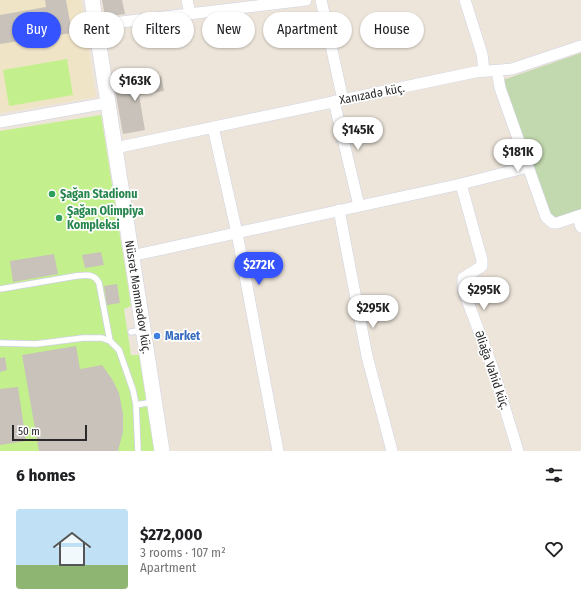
<!DOCTYPE html>
<html lang="en">
<head>
<meta charset="utf-8">
<style>
	body { margin:0; font-family:"Fira Sans Condensed",sans-serif; background:#f6f6f6; color:#202124; height:100vh; display:flex; flex-direction:column; font-size:15px; white-space:nowrap }
	* { box-sizing:border-box; margin:0 }
	p { font-size:13px; color:#757577 }
	.icon { flex:none; width:22px; height:22px; fill:none; stroke:currentColor; stroke-width:2; stroke-linecap:round; stroke-linejoin:round }
	.map { position:relative; height:451px; overflow:hidden }
	.drawer { display:flex; flex-direction:column; background:#fff; flex:1 }
	.drawer>* { flex:none }
	.top-card { position:absolute; left:12px; top:12px; width:557px; height:36px; display:flex; gap:8px }
	.scale { position:absolute; left:12px; bottom:10px; width:75px; box-sizing:border-box; padding-left:4px; border:2px solid #292929; border-top:0; font-size:11px; line-height:14px; white-space:nowrap; color:#292929; -webkit-text-stroke:3px #fff; paint-order:stroke }
	.price { position:absolute; translate:-50% -34px; padding:0 9px; border-radius:14px; background:#fff; color:#222; font-size:13px; line-height:26px; filter:drop-shadow(0 1px 2px #0008) }
	.price::after { content:''; position:absolute; left:50%; top:24px; width:12px; height:9px; margin-left:-6px; background:inherit; clip-path:polygon(0 0,100% 0,50% 100%) }
	.price.active { background:#3554ff; color:#fff }
	ul { padding:0; list-style:none }
	li { display:flex; align-items:center; gap:12px; height:100px; padding:0 16px }
	li span { display:grid; place-items:center; flex:none; width:112px; height:80px; border-radius:4px; color:#555 }
	li>.icon { margin-inline-start:auto }
	span .icon { width:48px; height:48px; fill:#fffc; stroke-width:1 }
	li b { font-size:17px }
	h2 { display:flex; justify-content:space-between; align-items:center; height:48px; padding:0 16px; font-size:17px }
	.chip { padding:0 14px; border-radius:18px; background:#fff; box-shadow:0 1px 3px #0004; font-size:14px; line-height:36px }
	.chip.active { background:#3554ff; color:#fff }
	.map>svg:first-child { display:block }
	.education { fill:#f0e4c7 }
	.cemetery { fill:#c2d8af }
	.pitch { fill:#c3f08c }
	.building { fill:#c8c2ba }
	.lines { fill:none; stroke-linecap:round; stroke-linejoin:round }
	.lane-casing { stroke:#cfd2e4; stroke-width:7 }
	.street-casing { stroke:#cfd2e4; stroke-width:12 }
	.secondary-casing { stroke:#cfd2e4; stroke-width:16 }
	.lane { stroke:#fff; stroke-width:5.5 }
	.street { stroke:#fff; stroke-width:11 }
	.secondary { stroke:#fff; stroke-width:15 }
	.leisure-dot { fill:#2e9e5b; stroke:#fff; stroke-width:1.5 }
	.shop-dot { fill:#3f7fe0; stroke:#fff; stroke-width:1.5 }
	.labels { text-anchor:middle; dominant-baseline:central; stroke-width:3.5; stroke-linejoin:round; paint-order:stroke }
	.street-label { font-size:12px; fill:#292929; stroke:#fff }
	.leisure-label { font-size:12px; font-weight:bold; fill:#27864d; stroke:#fff; text-anchor:start }
	.shop-label { font-size:12px; font-weight:bold; fill:#366cbe; stroke:#fff; text-anchor:start }
</style>
</head>
<body>
<div class="map">
<svg width="581" height="451" viewBox="0 0 581 451">
	<rect width="100%" height="100%" fill="#ede5da"/>
	<path class="education" d="M 0,0 L 81,0 L 96,97 L 0,113 Z"/>
	<path class="cemetery" d="M 581,53 L 581,210 L 557,218 L 551,216 L 503,80 Z"/>
	<path class="pitch" d="M 67,59 L 73,95 L 9,106 L 3,70 Z
		M 101,115 L 131,306 L 124,309 L 131,355 L 139,355 L 154,451 L 0,451 L 0,131 Z"/>
	<path class="building" d="M 45,0 L 66,0 L 72,33 L 0,44 L 0,15 L 46,7 Z
		M 102,0 L 122,0 L 125,14 L 105,17 Z
		M 161,76 L 164,91 L 139,95 L 145,130 L 123,134 L 114,85 Z
		M 101,252 L 104,265 L 85,268 L 82,255 Z
		M 54,254 L 58,274 L 13,282 L 10,261 Z
		M 117,284 L 120,303 L 107,305 L 104,286 Z
		M 76,346 L 80,369 L 102,365 L 112,379 L 119,393 L 123,414 L 123,432 L 118,451 L 39,451 L 22,355 Z
		M 5,357 L 7,370 L 0,372 L 0,358 Z
		M 18,387 L 26,441 L 0,445 L 0,389 Z"/>
	<g class="lines">
		<g class="lane-casing">
			<path id="lane" d="M 0,289 L 76,276 C 85,275 94,273 99,283 L 110,341
				M 131,332 L 142,330
				M 0,343 L 36,344 L 83,338 L 102,338 L 110,341 L 119,350 L 133,390 L 136,405 L 138,451
				M 136,405 L 153,402"/>
		</g>
		<g class="street-casing">
			<path id="street" d="M 187,0 L 190,14
				M 321,0 L 343,100
				M 465,0 L 482,54 L 484,71
				M 96,25 L 306,0
				M 497,71 L 500,88 L 546,217 L 553,223 L 557,223 L 581,215
				M 334,101 L 359,206
				M 0,122 L 107,103
				M 213,127 L 237,233 L 278,451
				M 115,148 L 475,72 L 512,69 L 581,46
				M 461,184 L 482,260 L 482,266 L 463,278 L 463,289 L 492,366 L 518,451
				M 339,210 L 367,356 L 392,451
				M 578,217 L 581,227
				M 131,256 L 461,184 L 528,167"/>
		</g>
		<g class="secondary-casing">
			<path id="secondary" d="M 92,0 L 162,451"/>
		</g>
		<use href="#lane" class="lane"/>
		<use href="#street" class="street"/>
		<use href="#secondary" class="secondary"/>
	</g>
	<g class="leisure-dot">
		<circle cx="52" cy="194" r="4"/>
		<circle cx="59" cy="218" r="4"/>
	</g>
	<circle class="shop-dot" cx="157" cy="336" r="4"/>
	<g class="labels">
		<g class="street-label">
			<text transform="translate(372 94) rotate(-11)">Xanızadə küç.</text>
			<text transform="translate(138 297) rotate(81)">Nüsrət Məmmədov küç.</text>
			<text transform="translate(492 370) rotate(71)">Əliağa Vahid küç.</text>
		</g>
		<g class="leisure-label">
			<text x="60" y="194">Şağan Stadionu</text>
			<text x="67" y="211">Şağan Olimpiya<tspan x="67" dy="14">Kompleksi</tspan></text>
		</g>
		<g class="shop-label">
			<text x="165" y="336">Market</text>
		</g>
	</g>
</svg>
<div class="scale">50 m</div>
<b class="price" style="left:135px;top:102px">$163K</b>
<b class="price" style="left:358px;top:151px">$145K</b>
<b class="price" style="left:518px;top:173px">$181K</b>
<b class="price active" style="left:259px;top:286px">$272K</b>
<b class="price" style="left:484px;top:311px">$295K</b>
<b class="price" style="left:373px;top:329px">$295K</b>
<div class="top-card">
<a class="chip active">Buy</a>
<a class="chip">Rent</a>
<a class="chip">Filters</a>
<a class="chip">New</a>
<a class="chip">Apartment</a>
<a class="chip">House</a>
</div>
</div>
<section class="drawer">
<h2>6 homes<svg class="icon" aria-label="filters" viewBox="0 0 24 24"><path d="M4 7h16M4 17h16"/><circle cx="9" cy="7" r="2"/><circle cx="15" cy="17" r="2"/></svg></h2>
<ul>
<li><span style="background:linear-gradient(#bfe0f5 70%,#8fb573 0)"><svg class="icon" aria-label="home" viewBox="0 0 24 24"><path d="M3 11l9-7 9 7M6 9v11h12V9"/></svg></span><div><b>$272,000</b><p>3 rooms · 107 m²</p><p>Apartment</p></div><svg class="icon" aria-label="heart" viewBox="0 0 24 24"><path d="M12 20l-8-8c-3-5 5-10 8-4 3-6 11-1 8 4z"/></svg></li>
</ul>
</section>
</body>
</html>
